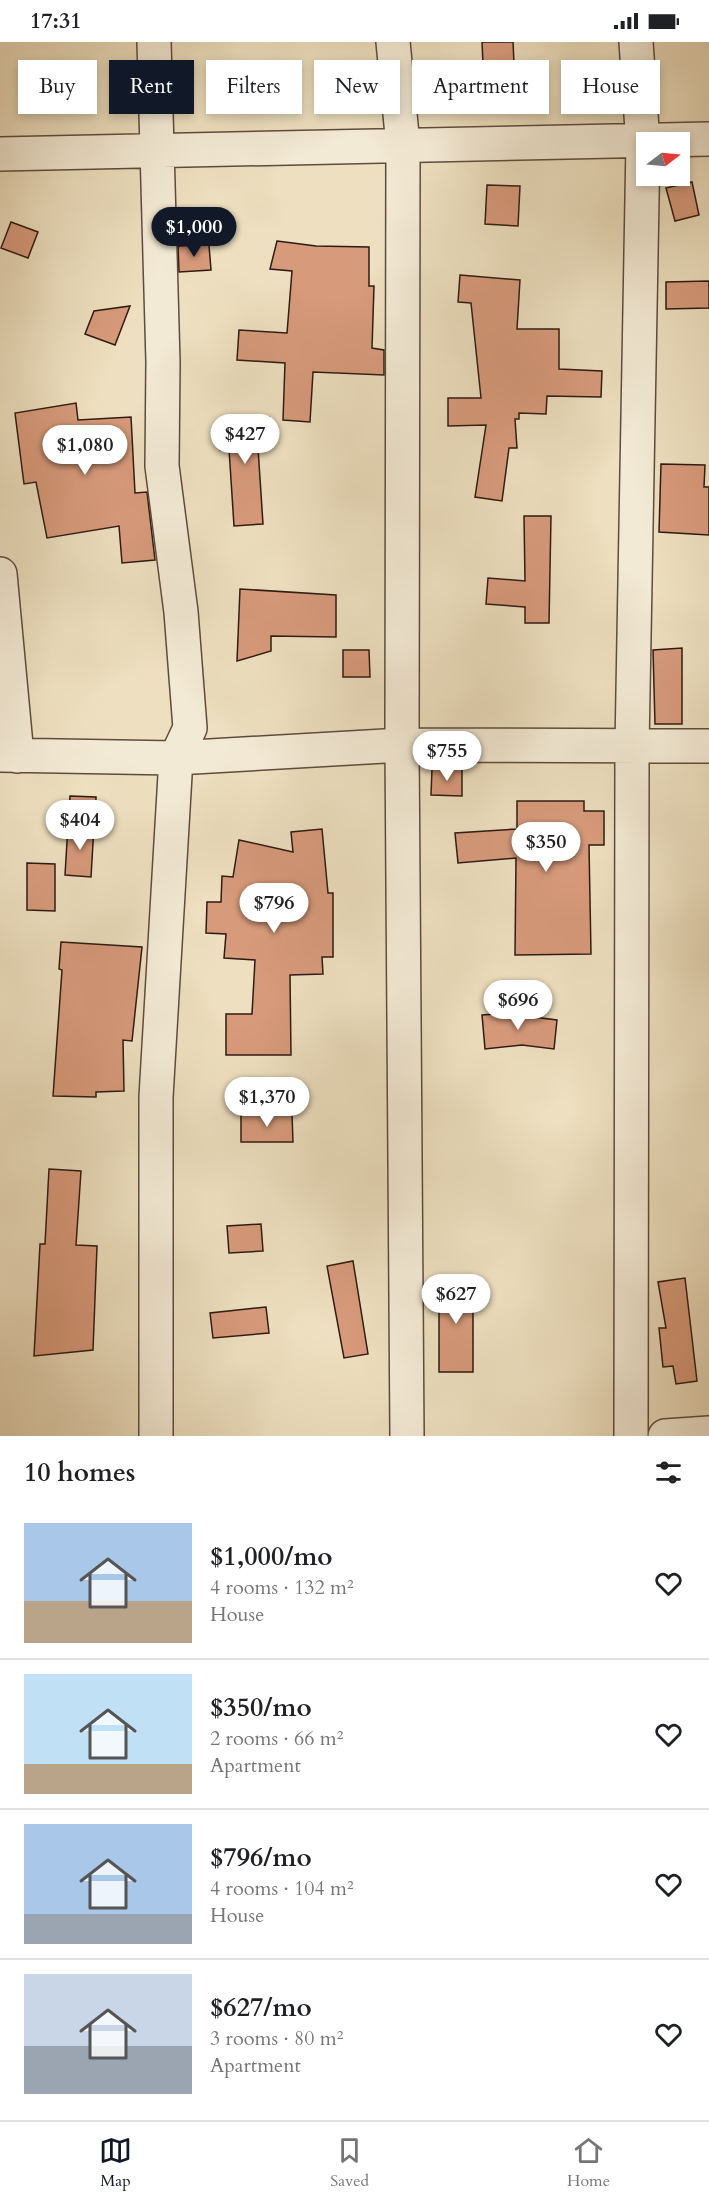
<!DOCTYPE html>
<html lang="en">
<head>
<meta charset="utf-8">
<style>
	body { margin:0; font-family:Cardo,serif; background:#f2f2f2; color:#202124; height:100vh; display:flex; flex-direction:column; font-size:22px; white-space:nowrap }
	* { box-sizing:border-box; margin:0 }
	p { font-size:20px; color:#757577 }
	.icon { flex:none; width:33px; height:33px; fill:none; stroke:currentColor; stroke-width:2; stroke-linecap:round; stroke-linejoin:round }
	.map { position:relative; height:1394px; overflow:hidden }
	.side { display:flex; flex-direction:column; background:#fff; flex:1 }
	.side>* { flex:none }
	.top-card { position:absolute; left:18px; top:18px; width:674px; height:54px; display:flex; gap:12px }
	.needle { width:39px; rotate:74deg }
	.tools { position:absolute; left:636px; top:90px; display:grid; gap:12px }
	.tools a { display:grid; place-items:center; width:54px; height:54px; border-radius:0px; background:#fff; box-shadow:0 3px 9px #0003; font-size:30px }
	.price { position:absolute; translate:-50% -51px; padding:0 14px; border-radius:21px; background:#fff; color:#222; font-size:20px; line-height:39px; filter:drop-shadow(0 2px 3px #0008) }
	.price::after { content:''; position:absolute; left:50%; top:36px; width:18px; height:14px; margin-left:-9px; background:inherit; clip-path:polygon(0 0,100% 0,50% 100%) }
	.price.current { background:#111827; color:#fff }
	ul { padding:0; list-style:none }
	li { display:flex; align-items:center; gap:18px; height:150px; padding:0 24px }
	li+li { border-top:2px solid #e0e0e0 }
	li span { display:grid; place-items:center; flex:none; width:168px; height:120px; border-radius:0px; color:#555 }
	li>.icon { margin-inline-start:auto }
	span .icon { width:72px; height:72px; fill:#fffc; stroke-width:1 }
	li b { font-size:26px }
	h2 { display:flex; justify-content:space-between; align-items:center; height:72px; padding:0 24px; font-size:26px }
	.pill { padding:0 21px; border-radius:0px; background:#fff; box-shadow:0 3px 9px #0003; font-size:21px; line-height:54px }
	.pill.current { background:#111827; color:#fff }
	.status { display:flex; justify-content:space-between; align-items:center; height:42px; padding:0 30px; background:#fff; direction:ltr }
	.status svg { height:16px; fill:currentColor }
	.dock { display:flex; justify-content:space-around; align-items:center; height:84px; border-top:2px solid #e0e0e0; background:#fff; font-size:16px; color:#757577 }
	.dock a { display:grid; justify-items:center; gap:3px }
	.dock .current { color:#111827 }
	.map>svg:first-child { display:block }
	.building { fill:#d79a7b; stroke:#2e1b12; stroke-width:1.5 }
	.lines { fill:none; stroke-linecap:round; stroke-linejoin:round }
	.minor-casing { stroke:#5e4c3d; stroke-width:36 }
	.minor { stroke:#f3ead5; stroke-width:33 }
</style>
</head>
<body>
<div class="status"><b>17:31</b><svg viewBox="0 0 49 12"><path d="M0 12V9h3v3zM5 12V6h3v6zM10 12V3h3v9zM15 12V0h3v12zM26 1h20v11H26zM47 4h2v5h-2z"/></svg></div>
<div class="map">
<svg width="709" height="1394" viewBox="0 0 709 1394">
	<rect width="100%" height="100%" fill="#eddfbf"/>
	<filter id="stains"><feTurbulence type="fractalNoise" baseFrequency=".00333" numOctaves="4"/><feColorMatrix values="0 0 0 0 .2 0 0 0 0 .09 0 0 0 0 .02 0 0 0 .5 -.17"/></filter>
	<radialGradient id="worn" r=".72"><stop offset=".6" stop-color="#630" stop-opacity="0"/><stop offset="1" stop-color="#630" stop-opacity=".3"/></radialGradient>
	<path class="building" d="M 482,0 L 513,0 L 515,42 L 484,44 Z
		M 692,140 L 699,173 L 675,179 L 666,146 Z
		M 487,143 L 520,144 L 518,184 L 485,182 Z
		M 11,180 L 38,190 L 28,216 L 1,206 Z
		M 277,199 L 316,204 L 369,205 L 369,244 L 374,244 L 372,306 L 384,308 L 384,333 L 313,330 L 310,380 L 283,378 L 285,321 L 237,318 L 239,288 L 287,291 L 292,229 L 270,227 Z
		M 209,203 L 211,228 L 179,230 L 178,204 Z
		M 460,233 L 520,238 L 517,287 L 559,287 L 559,327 L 602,329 L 601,355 L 547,354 L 546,372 L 519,371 L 519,377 L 515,377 L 517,406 L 509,406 L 502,459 L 475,455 L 486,383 L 448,384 L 448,356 L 481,356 L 471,261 L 458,260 Z
		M 709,239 L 709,266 L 666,267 L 666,240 Z
		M 130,264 L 115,303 L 85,292 L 94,269 Z
		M 76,361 L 78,378 L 131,375 L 135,451 L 147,450 L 155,518 L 122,521 L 119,484 L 47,496 L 36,440 L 24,442 L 15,371 Z
		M 269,375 L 270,406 L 258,406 L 263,482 L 234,484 L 229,407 L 220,408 L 219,377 Z
		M 661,422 L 705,423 L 704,445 L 709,445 L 709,493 L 659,490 Z
		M 524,474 L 551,474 L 549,581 L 525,581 L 525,565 L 486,562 L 488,536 L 525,539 Z
		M 240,547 L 336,553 L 336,595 L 271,594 L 271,609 L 237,619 Z
		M 682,606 L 682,682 L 655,682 L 653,608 Z
		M 343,608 L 369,608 L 370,635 L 343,635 Z
		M 432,727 L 462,727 L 462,754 L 431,753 Z
		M 70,754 L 96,755 L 95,782 L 69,782 Z
		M 517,759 L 584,759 L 584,769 L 604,769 L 604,803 L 589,803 L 591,912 L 515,913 L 516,816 L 458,821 L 455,791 L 517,787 Z
		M 68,783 L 94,784 L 91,835 L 65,833 Z
		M 322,787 L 328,851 L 333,851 L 333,915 L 322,915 L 323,932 L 290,933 L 291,1013 L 226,1013 L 226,972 L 252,972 L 255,918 L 224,916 L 226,892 L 206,891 L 207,860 L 221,860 L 222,834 L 233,835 L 239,798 L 293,810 L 291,790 Z
		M 27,821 L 55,822 L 55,869 L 27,868 Z
		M 61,900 L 142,905 L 132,999 L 123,998 L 124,1049 L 96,1050 L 96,1055 L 53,1054 L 62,928 L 59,927 Z
		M 525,970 L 525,974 L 557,978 L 554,1007 L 522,1003 L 485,1007 L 482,973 Z
		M 292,1072 L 293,1100 L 241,1100 L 241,1073 Z
		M 49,1127 L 81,1129 L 76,1203 L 97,1204 L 93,1308 L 34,1314 L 40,1202 L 45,1202 Z
		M 261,1182 L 263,1209 L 229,1211 L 227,1184 Z
		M 353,1219 L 368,1312 L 344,1316 L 327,1224 Z
		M 439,1235 L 473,1235 L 473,1330 L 439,1330 Z
		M 685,1236 L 697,1339 L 676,1342 L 673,1324 L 663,1325 L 659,1286 L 666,1286 L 658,1240 Z
		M 266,1265 L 269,1291 L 213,1296 L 210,1271 Z"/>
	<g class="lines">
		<g class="minor-casing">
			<path id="minor" d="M 154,0 L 163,320 L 162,424 L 181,570 L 190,686 L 176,716 L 156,1055 L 156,1394
				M 393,0 L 403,103 L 402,703 L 407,1394
				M 0,112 L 709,97
				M 0,532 L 17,714
				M 0,713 L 176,716 L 402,703 L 709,704
				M 631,1394 L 632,704 L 643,102 L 636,0
				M 665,1394 L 709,1391"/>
		</g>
		<use href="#minor" class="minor"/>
	</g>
	<rect width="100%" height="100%" filter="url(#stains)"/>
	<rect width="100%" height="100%" fill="url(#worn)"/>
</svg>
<div class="tools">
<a><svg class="needle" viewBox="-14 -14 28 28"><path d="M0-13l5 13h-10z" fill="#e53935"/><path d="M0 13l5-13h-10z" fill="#757577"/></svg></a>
</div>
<b class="price current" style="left:194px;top:216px">$1,000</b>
<b class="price" style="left:245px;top:423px">$427</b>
<b class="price" style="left:85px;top:434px">$1,080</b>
<b class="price" style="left:447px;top:740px">$755</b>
<b class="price" style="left:80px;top:809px">$404</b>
<b class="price" style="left:546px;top:831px">$350</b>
<b class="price" style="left:274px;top:892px">$796</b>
<b class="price" style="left:518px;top:989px">$696</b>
<b class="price" style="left:267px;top:1086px">$1,370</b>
<b class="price" style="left:456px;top:1283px">$627</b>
<div class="top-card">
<a class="pill">Buy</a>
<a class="pill current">Rent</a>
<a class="pill">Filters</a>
<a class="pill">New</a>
<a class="pill">Apartment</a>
<a class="pill">House</a>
</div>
</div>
<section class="side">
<h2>10 homes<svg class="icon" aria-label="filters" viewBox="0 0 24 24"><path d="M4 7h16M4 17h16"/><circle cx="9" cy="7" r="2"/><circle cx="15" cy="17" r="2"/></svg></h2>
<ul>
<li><span style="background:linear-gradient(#a9c7e8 65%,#b9a48a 0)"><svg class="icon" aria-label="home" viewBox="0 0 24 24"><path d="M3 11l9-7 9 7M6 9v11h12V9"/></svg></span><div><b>$1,000/mo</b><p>4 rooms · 132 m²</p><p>House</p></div><svg class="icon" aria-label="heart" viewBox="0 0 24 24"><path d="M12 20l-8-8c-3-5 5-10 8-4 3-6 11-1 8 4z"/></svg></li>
<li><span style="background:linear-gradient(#bfe0f5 75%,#b9a48a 0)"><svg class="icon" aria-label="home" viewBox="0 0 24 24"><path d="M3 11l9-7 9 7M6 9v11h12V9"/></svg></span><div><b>$350/mo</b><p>2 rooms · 66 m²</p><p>Apartment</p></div><svg class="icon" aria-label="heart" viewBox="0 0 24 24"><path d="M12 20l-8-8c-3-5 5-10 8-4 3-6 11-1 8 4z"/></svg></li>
<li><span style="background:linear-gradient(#a9c7e8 75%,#9aa5b1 0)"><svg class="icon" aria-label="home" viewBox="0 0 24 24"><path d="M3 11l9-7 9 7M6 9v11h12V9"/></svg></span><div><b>$796/mo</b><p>4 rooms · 104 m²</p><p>House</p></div><svg class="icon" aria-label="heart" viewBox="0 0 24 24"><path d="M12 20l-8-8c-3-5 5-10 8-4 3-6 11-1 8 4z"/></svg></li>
<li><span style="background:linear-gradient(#c9d6e8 60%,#9aa5b1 0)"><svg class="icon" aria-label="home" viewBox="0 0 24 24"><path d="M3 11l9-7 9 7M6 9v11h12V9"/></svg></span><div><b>$627/mo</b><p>3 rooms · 80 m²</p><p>Apartment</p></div><svg class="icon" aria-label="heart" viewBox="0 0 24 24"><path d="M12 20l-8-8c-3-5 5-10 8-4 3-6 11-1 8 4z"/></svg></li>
</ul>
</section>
<nav class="dock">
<a class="current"><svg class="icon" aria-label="map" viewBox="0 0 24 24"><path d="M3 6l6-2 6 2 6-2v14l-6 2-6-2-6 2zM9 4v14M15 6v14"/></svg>Map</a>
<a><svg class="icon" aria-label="saved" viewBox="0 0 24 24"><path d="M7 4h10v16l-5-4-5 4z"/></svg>Saved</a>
<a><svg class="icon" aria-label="home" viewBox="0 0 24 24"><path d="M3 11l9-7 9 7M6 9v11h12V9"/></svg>Home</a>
</nav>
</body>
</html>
